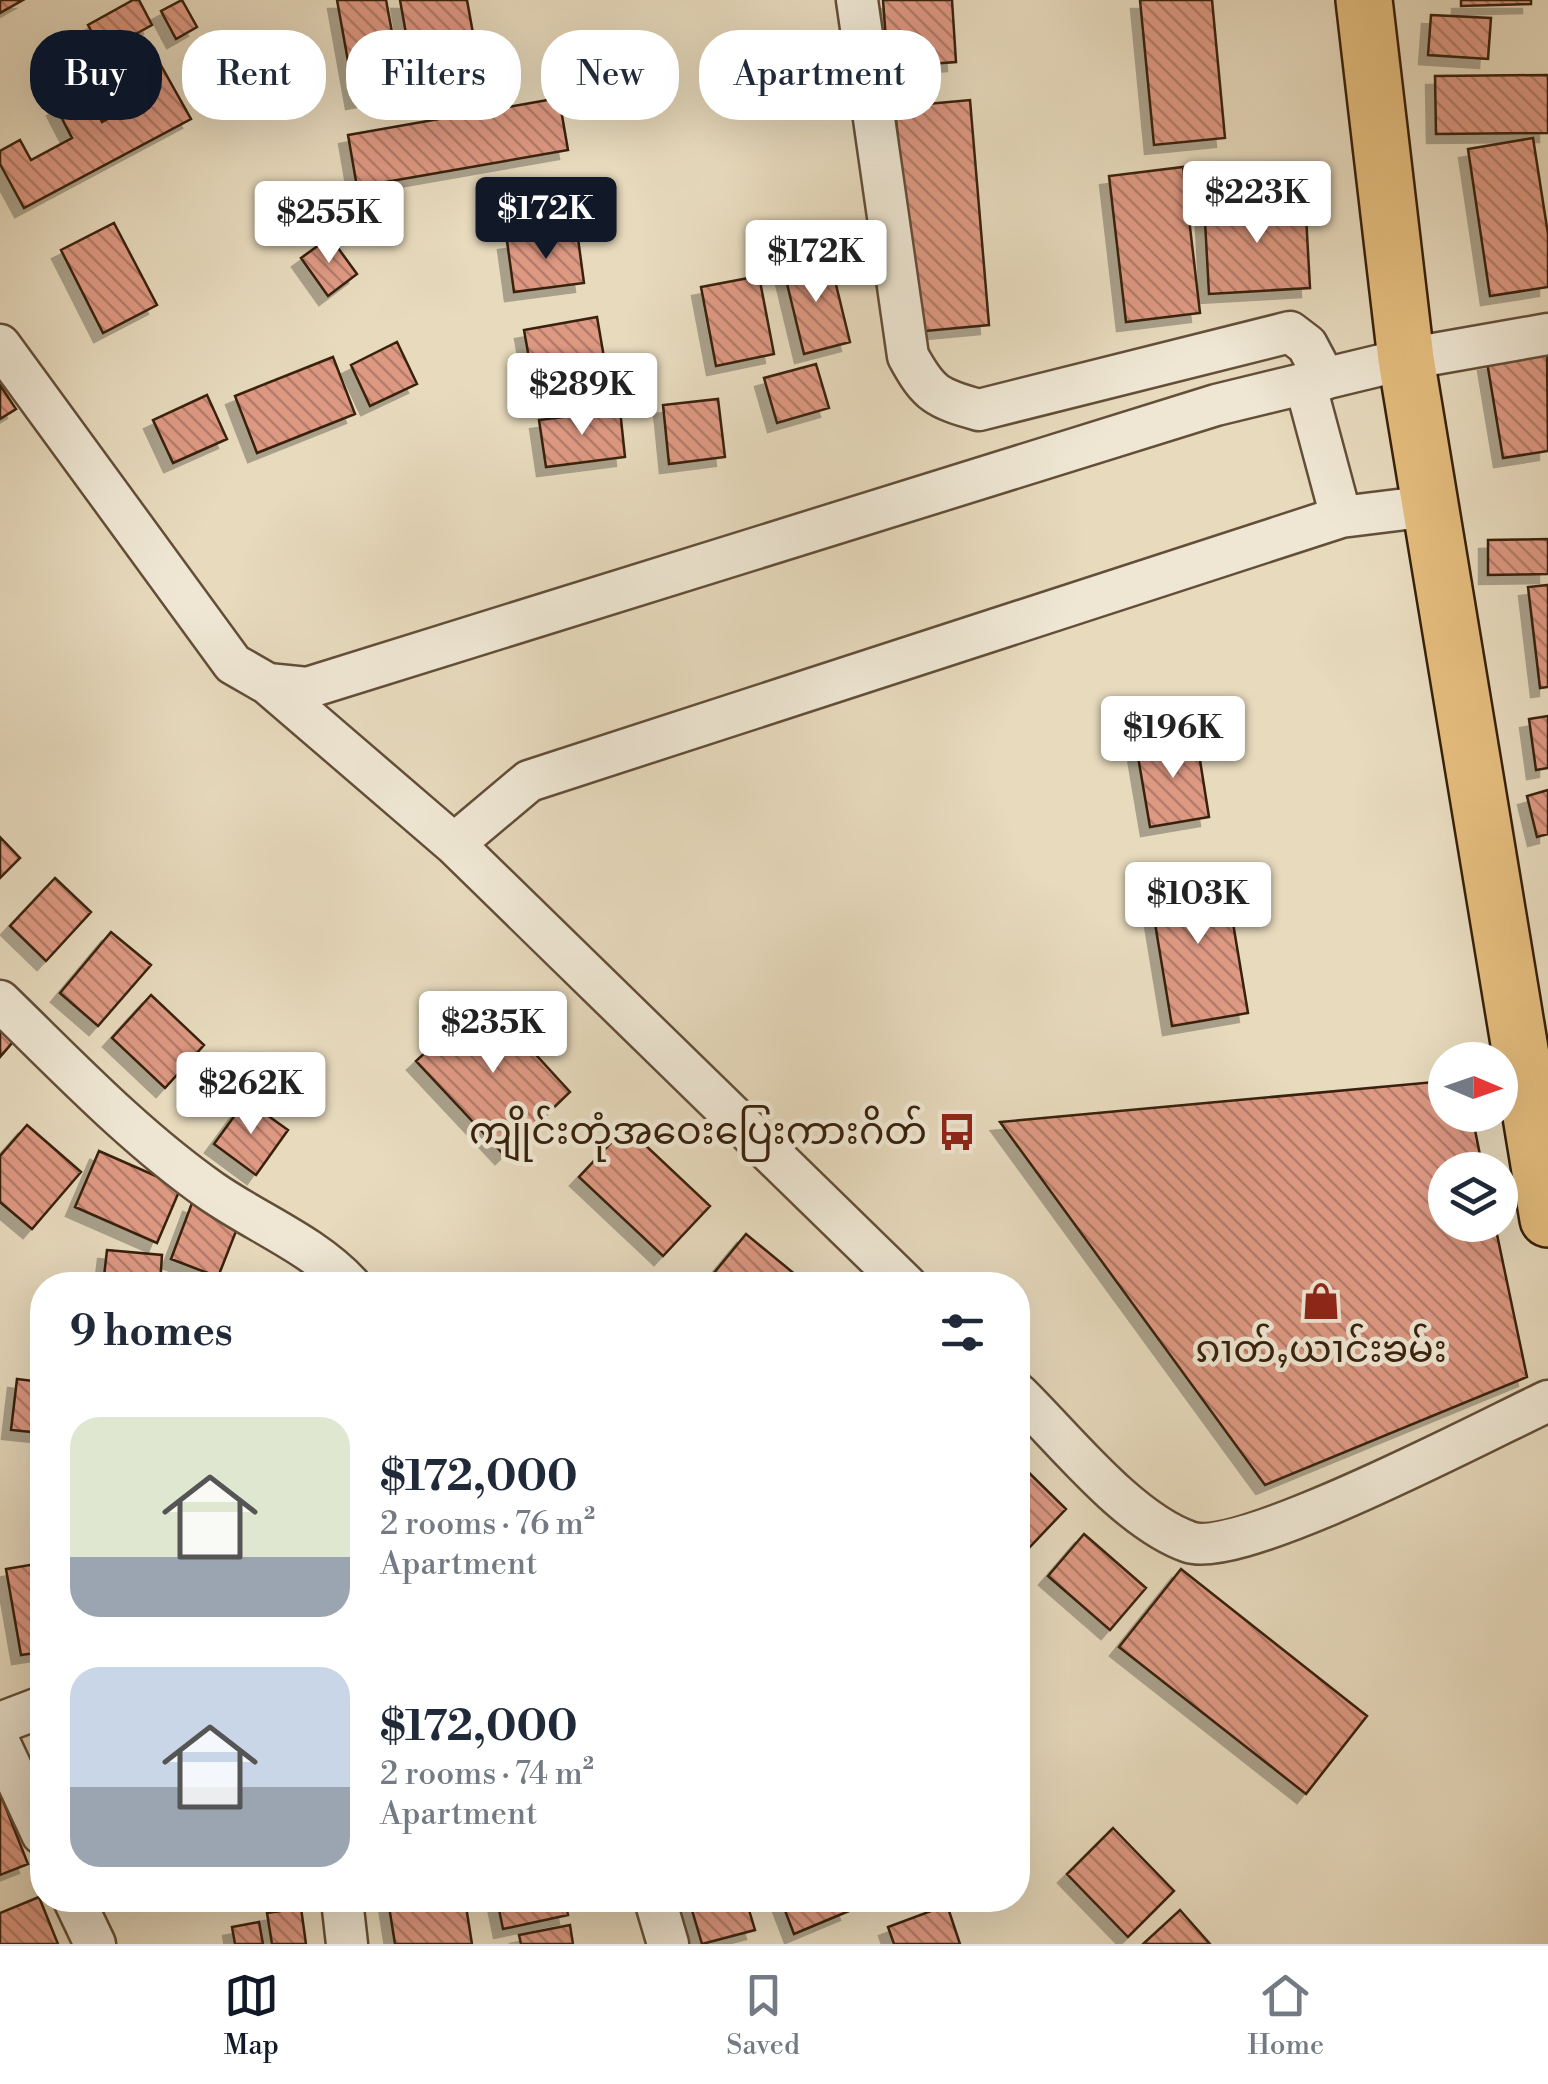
<!DOCTYPE html>
<html lang="en">
<head>
<meta charset="utf-8">
<style>
	body { margin:0; font-family:"Libre Bodoni","Noto Sans Myanmar",serif; background:#f2f2f3; color:#1f2937; height:100vh; display:flex; flex-direction:column; font-size:38px; white-space:nowrap }
	* { box-sizing:border-box; margin:0 }
	p { font-size:32px; color:#747a83 }
	.icon { flex:none; width:55px; height:55px; fill:none; stroke:currentColor; stroke-width:2; stroke-linecap:round; stroke-linejoin:round }
	.map { position:relative; flex:1; overflow:hidden }
	.drawer { position:absolute; left:30px; top:1272px; width:1000px; height:640px; display:flex; flex-direction:column; background:#fff; border-radius:40px; box-shadow:0 10px 40px #0002 }
	.drawer>* { flex:none }
	.guide { position:absolute; left:30px; top:30px; width:1000px; height:90px; display:flex; gap:20px }
	.needle { width:65px; rotate:92deg }
	.controls { position:absolute; left:1428px; top:1042px; display:grid; gap:20px }
	.controls a { display:grid; place-items:center; width:90px; height:90px; border-radius:50%; background:#fff; box-shadow:0 10px 40px #0002; font-size:50px }
	.price { position:absolute; translate:-50% -85px; padding:0 22px; border-radius:10px; background:#fff; color:#222; font-size:32px; line-height:65px; filter:drop-shadow(0 2px 5px #0008) }
	.price::after { content:''; position:absolute; left:50%; top:60px; width:30px; height:22px; margin-left:-15px; background:inherit; clip-path:polygon(0 0,100% 0,50% 100%) }
	.price.current { background:#111827; color:#fff }
	ul { padding:0; list-style:none }
	li { display:flex; align-items:center; gap:30px; height:250px; padding:0 40px }
	li span { display:grid; place-items:center; flex:none; width:280px; height:200px; border-radius:30px; color:#555 }
	li>.icon { margin-inline-start:auto }
	span .icon { width:120px; height:120px; fill:#fffc; stroke-width:1 }
	li b { font-size:42px }
	h2 { display:flex; justify-content:space-between; align-items:center; height:120px; padding:0 40px; font-size:42px }
	.tag { padding:0 35px; border-radius:40px; background:#fff; box-shadow:0 10px 40px #0002; font-size:35px; line-height:90px }
	.tag.current { background:#111827; color:#fff }
	.tabs { display:flex; justify-content:space-around; align-items:center; height:140px; border-top:2px solid #e0e1e3; background:#fff; font-size:28px; color:#747a83 }
	.tabs a { display:grid; justify-items:center; gap:5px }
	.tabs .current { color:#111827 }
	.map>svg:first-child { display:block }
	.building { fill:url(#building-back-hatch); stroke:#37200b; stroke-width:2.5; filter:url(#shadow) }
	.lines { fill:none; stroke-linecap:round; stroke-linejoin:round }
	.minor-casing { stroke:#634e38; stroke-width:45 }
	.trunk-casing { stroke:#37200b; stroke-width:60 }
	.minor { stroke:#efe7d4; stroke-width:40 }
	.trunk { stroke:#e4bd7e; stroke-width:55 }
	.labels { text-anchor:middle; dominant-baseline:central; stroke-width:9; stroke-linejoin:round; paint-order:stroke }
	.poi-label { font-size:38px; fill:#37200b; stroke:#efe7d4; text-anchor:end }
</style>
</head>
<body>
<div class="map">
<svg width="1548" height="1944" viewBox="0 0 1548 1944">
	<defs>
		<pattern id="building-back-hatch" width="6" height="6" patternUnits="userSpaceOnUse" patternTransform="scale(2.5)"><rect width="6" height="6" fill="#de9983"/><path d="M-1 5l2 2M0 0l6 6M5-1l2 2" fill="none" stroke="#b57c69"/></pattern>
		<filter id="shadow"><feDropShadow dx="-9" dy="9" stdDeviation="0" flood-color="#0004"/></filter>
	</defs>
	<rect width="100%" height="100%" fill="#e7dabd"/>
	<filter id="stains"><feTurbulence type="fractalNoise" baseFrequency=".002" numOctaves="4"/><feColorMatrix values="0 0 0 0 .2 0 0 0 0 .09 0 0 0 0 .02 0 0 0 .5 -.17"/></filter>
	<radialGradient id="worn" r=".72"><stop offset=".6" stop-color="#630" stop-opacity="0"/><stop offset="1" stop-color="#630" stop-opacity=".3"/></radialGradient>
	<path class="building" d="M 0,0 L 23,0 L 0,13 Z
		M 133,0 L 139,0 L 152,25 L 103,52 L 88,25 Z
		M 182,0 L 197,27 L 176,39 L 161,11 Z
		M 337,0 L 386,0 L 403,91 L 355,100 Z
		M 400,0 L 467,0 L 481,78 L 416,90 Z
		M 883,0 L 952,0 L 956,62 L 888,67 Z
		M 1140,0 L 1212,0 L 1225,138 L 1154,145 Z
		M 1461,0 L 1531,0 L 1531,4 L 1461,6 Z
		M 1431,15 L 1491,18 L 1488,59 L 1428,55 Z
		M 158,60 L 191,119 L 24,208 L 0,164 L 0,151 L 20,140 L 31,160 L 72,138 L 56,107 L 86,91 L 102,122 L 148,97 L 135,72 Z
		M 1548,75 L 1548,133 L 1436,134 L 1435,76 Z
		M 559,98 L 568,150 L 357,187 L 348,135 Z
		M 970,100 L 989,325 L 915,332 L 895,107 Z
		M 1533,138 L 1548,234 L 1548,287 L 1490,296 L 1468,149 Z
		M 1183,167 L 1200,313 L 1126,322 L 1109,176 Z
		M 1305,197 L 1310,288 L 1209,294 L 1204,203 Z
		M 114,223 L 157,305 L 103,333 L 61,250 Z
		M 577,231 L 584,283 L 514,292 L 507,241 Z
		M 330,237 L 357,274 L 328,296 L 301,258 Z
		M 829,256 L 850,342 L 804,354 L 783,267 Z
		M 759,276 L 774,354 L 716,366 L 701,287 Z
		M 597,317 L 606,369 L 533,381 L 524,330 Z
		M 397,342 L 417,384 L 370,406 L 351,365 Z
		M 1547,352 L 1548,451 L 1503,458 L 1487,362 Z
		M 333,357 L 355,414 L 257,453 L 235,396 Z
		M 816,364 L 829,408 L 777,423 L 764,378 Z
		M 0,385 L 16,409 L 0,419 Z
		M 207,395 L 227,439 L 173,463 L 153,420 Z
		M 718,399 L 725,457 L 669,464 L 663,405 Z
		M 620,410 L 625,457 L 546,467 L 539,420 Z
		M 1548,539 L 1548,574 L 1488,575 L 1488,540 Z
		M 1548,585 L 1548,687 L 1540,688 L 1528,587 Z
		M 1548,716 L 1548,768 L 1536,770 L 1529,719 Z
		M 1196,735 L 1209,817 L 1150,827 L 1136,745 Z
		M 1548,790 L 1548,834 L 1537,837 L 1527,796 Z
		M 0,837 L 20,858 L 0,878 Z
		M 1224,869 L 1248,1013 L 1172,1026 L 1148,881 Z
		M 55,878 L 91,912 L 46,961 L 10,926 Z
		M 111,932 L 151,965 L 98,1026 L 60,993 Z
		M 151,995 L 204,1045 L 165,1088 L 112,1038 Z
		M 484,998 L 570,1092 L 504,1155 L 416,1061 Z
		M 0,1019 L 19,1035 L 0,1057 Z
		M 1445,1081 L 1445,1115 L 1472,1115 L 1483,1170 L 1445,1170 L 1445,1225 L 1495,1225 L 1527,1377 L 1265,1485 L 1000,1122 Z
		M 246,1100 L 288,1130 L 256,1175 L 214,1144 Z
		M 27,1125 L 81,1172 L 32,1229 L 0,1202 L 0,1156 Z
		M 626,1127 L 710,1206 L 663,1256 L 579,1177 Z
		M 99,1151 L 181,1187 L 157,1243 L 75,1207 Z
		M 192,1203 L 240,1221 L 218,1277 L 171,1259 Z
		M 746,1234 L 808,1285 L 704,1285 Z
		M 107,1250 L 162,1255 L 160,1285 L 103,1285 Z
		M 241,1280 L 317,1285 L 240,1285 Z
		M 17,1379 L 42,1382 L 42,1433 L 11,1430 Z
		M 1018,1462 L 1066,1509 L 1027,1550 L 1018,1541 Z
		M 1084,1534 L 1146,1588 L 1110,1630 L 1048,1576 Z
		M 42,1563 L 42,1652 L 21,1655 L 6,1569 Z
		M 1181,1569 L 1367,1716 L 1306,1794 L 1119,1647 Z
		M 0,1793 L 28,1864 L 0,1875 Z
		M 1113,1828 L 1174,1891 L 1128,1937 L 1067,1874 Z
		M 39,1897 L 58,1944 L 0,1944 L 0,1913 Z
		M 388,1900 L 465,1900 L 472,1944 L 395,1944 Z
		M 497,1900 L 565,1900 L 568,1915 L 503,1929 Z
		M 689,1900 L 746,1900 L 755,1930 L 702,1944 Z
		M 781,1900 L 845,1900 L 849,1911 L 794,1934 Z
		M 947,1905 L 960,1944 L 894,1944 L 888,1927 Z
		M 301,1908 L 306,1944 L 272,1944 L 267,1913 Z
		M 1180,1910 L 1210,1944 L 1143,1944 Z
		M 259,1922 L 263,1944 L 235,1944 L 232,1927 Z
		M 570,1925 L 573,1944 L 521,1944 L 519,1935 Z"/>
	<g class="lines">
		<g class="minor-casing">
			<path id="minor" d="M 857,0 L 908,356 C 929,395 937,398 979,410 L 1290,332 L 1307,345 L 1325,379
				M 0,345 L 233,664 L 268,684 L 454,844 L 906,1285
				M 1305,383 L 1341,517
				M 268,684 L 307,688 L 1216,405 L 1406,359 L 1548,334
				M 454,844 L 529,781 L 1341,517 L 1430,506
				M 0,1001 C 68,1067 133,1136 211,1191 C 257,1223 312,1244 350,1285
				M 1018,1394 C 1065,1440 1127,1520 1189,1542 C 1241,1560 1488,1429 1548,1401
				M 0,1723 L 42,1707
				M 0,1744 L 42,1834
				M 74,1900 L 95,1944
				M 342,1900 L 347,1944
				M 655,1900 L 668,1944"/>
		</g>
		<g class="trunk-casing">
			<path id="trunk" d="M 1364,0 L 1406,359 L 1548,1219"/>
		</g>
		<use href="#minor" class="minor"/>
		<use href="#trunk" class="trunk"/>
	</g>
	<defs>
		<g id="bus-bare" transform="scale(3)"><path d="M-5-6H5V4H4V6H2V4H-2V6H-4V4H-5ZM-3.5-4V0h7V-4ZM-3.5 1.2v1.5H-2V1.2ZM2 1.2v1.5H3.5V1.2Z" fill="#8f2418" stroke="#efe7d4" stroke-width="2.5" paint-order="stroke"/></g>
		<g id="shop-bare" transform="scale(3)"><path d="M-5-2.5h2.3a2.7 3.5 0 0 1 5.4 0H5L5.5 6h-11ZM-1.5-2.5h3a1.5 2.3 0 0 0-3 0Z" fill="#8f2418" stroke="#efe7d4" stroke-width="2.5" paint-order="stroke"/></g>
	</defs>
	<g fill-rule="evenodd">
		<use href="#bus-bare" x="957" y="1132"/>
		<use href="#shop-bare" x="1321" y="1301"/>
	</g>
	<g class="labels">
		<g class="poi-label">
			<text x="927" y="1132">ကျိုင်းတုံအဝေးပြေးကားဂိတ်</text>
			<text x="1321" y="1350" text-anchor="middle">ၵၢတ်ႇယၢင်းၶမ်း</text>
		</g>
	</g>
	<rect width="100%" height="100%" filter="url(#stains)"/>
	<rect width="100%" height="100%" fill="url(#worn)"/>
</svg>
<div class="controls">
<a><svg class="needle" viewBox="-14 -14 28 28"><path d="M0-13l5 13h-10z" fill="#e53935"/><path d="M0 13l5-13h-10z" fill="#747a83"/></svg></a>
<a><svg class="icon" aria-label="layers" viewBox="0 0 24 24"><path d="M12 4l9 5-9 5-9-5zM3 14l9 5 9-5"/></svg></a>
</div>
<b class="price" style="left:1257px;top:246px">$223K</b>
<b class="price current" style="left:546px;top:262px">$172K</b>
<b class="price" style="left:329px;top:266px">$255K</b>
<b class="price" style="left:816px;top:305px">$172K</b>
<b class="price" style="left:582px;top:438px">$289K</b>
<b class="price" style="left:1173px;top:781px">$196K</b>
<b class="price" style="left:1198px;top:947px">$103K</b>
<b class="price" style="left:493px;top:1076px">$235K</b>
<b class="price" style="left:251px;top:1137px">$262K</b>
<div class="guide">
<a class="tag current">Buy</a>
<a class="tag">Rent</a>
<a class="tag">Filters</a>
<a class="tag">New</a>
<a class="tag">Apartment</a>
</div>
<section class="drawer">
<h2>9 homes<svg class="icon" aria-label="filters" viewBox="0 0 24 24"><path d="M4 7h16M4 17h16"/><circle cx="9" cy="7" r="2"/><circle cx="15" cy="17" r="2"/></svg></h2>
<ul>
<li><span style="background:linear-gradient(#dfe7d0 70%,#9aa5b1 0)"><svg class="icon" aria-label="home" viewBox="0 0 24 24"><path d="M3 11l9-7 9 7M6 9v11h12V9"/></svg></span><div><b>$172,000</b><p>2 rooms · 76 m²</p><p>Apartment</p></div></li>
<li><span style="background:linear-gradient(#c9d6e8 60%,#9aa5b1 0)"><svg class="icon" aria-label="home" viewBox="0 0 24 24"><path d="M3 11l9-7 9 7M6 9v11h12V9"/></svg></span><div><b>$172,000</b><p>2 rooms · 74 m²</p><p>Apartment</p></div></li>
</ul>
</section>
</div>
<nav class="tabs">
<a class="current"><svg class="icon" aria-label="map" viewBox="0 0 24 24"><path d="M3 6l6-2 6 2 6-2v14l-6 2-6-2-6 2zM9 4v14M15 6v14"/></svg>Map</a>
<a><svg class="icon" aria-label="saved" viewBox="0 0 24 24"><path d="M7 4h10v16l-5-4-5 4z"/></svg>Saved</a>
<a><svg class="icon" aria-label="home" viewBox="0 0 24 24"><path d="M3 11l9-7 9 7M6 9v11h12V9"/></svg>Home</a>
</nav>
</body>
</html>
